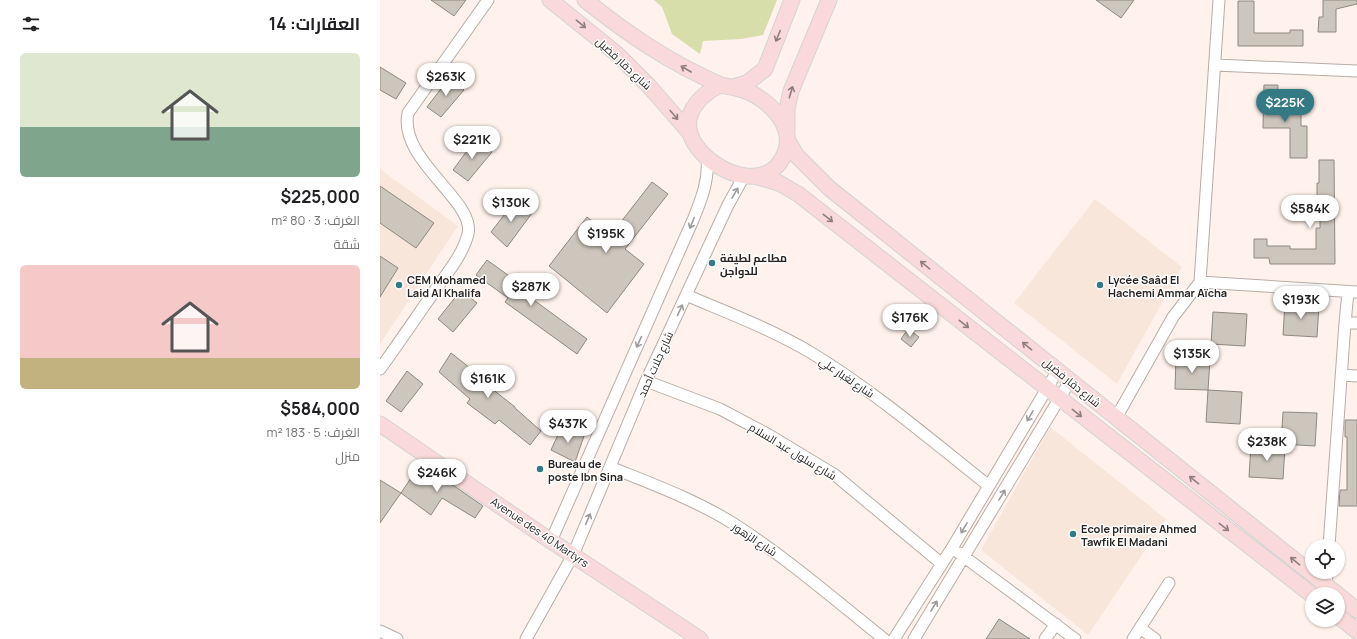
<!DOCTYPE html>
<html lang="ar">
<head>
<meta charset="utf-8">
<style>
	body { margin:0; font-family:Manrope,Cairo,sans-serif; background:#f6f6f6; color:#202124; direction:rtl; height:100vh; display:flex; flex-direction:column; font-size:15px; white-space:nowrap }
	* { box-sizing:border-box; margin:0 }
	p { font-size:13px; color:#757577 }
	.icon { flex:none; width:22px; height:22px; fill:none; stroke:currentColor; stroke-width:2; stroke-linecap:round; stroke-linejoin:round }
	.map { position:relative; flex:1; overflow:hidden; direction:ltr }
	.sheet { display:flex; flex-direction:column; background:#fff; width:380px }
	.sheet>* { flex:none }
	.fabs { position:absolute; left:925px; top:539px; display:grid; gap:8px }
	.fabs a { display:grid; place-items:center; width:40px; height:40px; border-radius:50%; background:#fff; box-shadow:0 1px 3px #0004; font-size:20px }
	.price { position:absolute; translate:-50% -34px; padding:0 9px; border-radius:14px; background:#fff; color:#222; font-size:13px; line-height:26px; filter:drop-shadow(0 1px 2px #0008) }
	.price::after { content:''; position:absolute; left:50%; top:24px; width:12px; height:9px; margin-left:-6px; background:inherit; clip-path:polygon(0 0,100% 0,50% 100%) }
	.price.on { background:#337a85; color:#fff }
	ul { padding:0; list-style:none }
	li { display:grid; align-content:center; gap:8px; height:212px; padding:0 20px }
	li span { display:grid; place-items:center; height:124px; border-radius:6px; color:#555 }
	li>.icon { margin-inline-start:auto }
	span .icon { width:72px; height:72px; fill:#fffc; stroke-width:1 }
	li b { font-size:17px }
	h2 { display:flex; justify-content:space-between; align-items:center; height:48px; padding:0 20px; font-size:17px }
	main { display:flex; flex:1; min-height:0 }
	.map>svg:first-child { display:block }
	.built { fill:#f9e6db }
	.green { fill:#d8dea9 }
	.building { fill:#ccc6bc; stroke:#8e887e }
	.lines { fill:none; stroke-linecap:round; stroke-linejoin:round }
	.minor-casing { stroke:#b8ada6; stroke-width:13 }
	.major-casing { stroke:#d4d3d3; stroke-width:17 }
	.minor { stroke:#fff; stroke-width:11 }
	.major { stroke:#f9d9da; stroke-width:15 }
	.oneway { stroke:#907e7e }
	.oneway2 { stroke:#9e9c9b }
	.poi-dot { fill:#337a85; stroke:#fff; stroke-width:1.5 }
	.labels { text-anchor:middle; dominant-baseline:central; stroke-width:3; stroke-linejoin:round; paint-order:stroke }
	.street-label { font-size:11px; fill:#282321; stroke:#fff }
	.poi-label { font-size:11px; font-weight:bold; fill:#282321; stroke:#fff; text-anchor:start }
</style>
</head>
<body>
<main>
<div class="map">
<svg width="977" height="639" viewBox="0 0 977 639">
	<rect width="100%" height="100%" fill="#fff2ec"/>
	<path class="built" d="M 0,169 L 78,226 L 0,344 Z
		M 715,199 L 802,267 L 737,384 L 634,303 Z
		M 670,427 L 786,519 L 708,635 L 601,550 Z"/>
	<path class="green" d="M 274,0 L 397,0 L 383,35 L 361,39 L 323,41 L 320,54 L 292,34 L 282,7 Z"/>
	<path class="building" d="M 51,0 L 86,0 L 74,16 Z
		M 716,0 L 754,0 L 741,18 Z
		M 943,0 L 977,0 L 977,4 L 956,9 L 956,32 L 938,32 L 939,17 L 943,17 Z
		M 858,1 L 874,1 L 874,33 L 910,33 L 910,30 L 923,30 L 923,46 L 858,46 Z
		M 0,67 L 26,83 L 16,99 L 0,90 Z
		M 70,77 L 84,90 L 61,117 L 47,107 Z
		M 884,85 L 898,85 L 897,114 L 921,114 L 921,126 L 927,126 L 927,158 L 910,158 L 910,128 L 883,128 Z
		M 95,140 L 112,152 L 88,181 L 73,170 Z
		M 939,160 L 954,160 L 955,264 L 890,264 L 889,258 L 874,258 L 874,239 L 887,239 L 887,246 L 910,246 L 910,249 L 936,249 L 936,228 L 940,228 L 940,200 L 937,200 L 937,183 L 939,183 Z
		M 272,182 L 288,194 L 245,249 L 264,264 L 227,313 L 169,266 L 207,217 L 230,236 Z
		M 0,186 L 54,223 L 36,248 L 0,223 Z
		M 135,201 L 152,213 L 127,247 L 111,232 Z
		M 0,256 L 18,268 L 0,297 Z
		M 107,260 L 139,283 L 136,287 L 207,339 L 197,354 L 125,302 L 128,298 L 96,275 Z
		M 81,290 L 97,303 L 73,332 L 58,319 Z
		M 905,303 L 939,305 L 937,337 L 903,335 Z
		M 833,312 L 867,314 L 865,346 L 831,344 Z
		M 528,329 L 539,337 L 531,347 L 521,339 Z
		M 71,353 L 99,375 L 97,377 L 135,407 L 135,408 L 161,431 L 150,445 L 119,420 L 115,424 L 87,403 L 90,399 L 59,372 Z
		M 796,357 L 830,359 L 828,390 L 795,389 Z
		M 27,371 L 43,384 L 21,412 L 6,401 Z
		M 828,390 L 862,392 L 860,424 L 826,422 Z
		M 903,412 L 937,413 L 935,446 L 901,444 Z
		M 965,420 L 977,420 L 977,506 L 959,506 L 960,490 L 967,490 L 967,437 L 965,437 Z
		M 182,426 L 204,436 L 195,462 L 171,450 Z
		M 871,445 L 905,447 L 903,479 L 869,477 Z
		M 41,463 L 103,506 L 95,518 L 62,498 L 51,515 L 21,493 Z
		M 0,480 L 21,493 L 0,523 Z
		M 619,619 L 650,639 L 606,639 Z"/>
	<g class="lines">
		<g class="minor-casing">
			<path id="minor" d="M 835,65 L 977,71
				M 820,282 L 977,292
				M 306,295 C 348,313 391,329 430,352 C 494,391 551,440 609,486
				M 965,323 L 968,292
				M 0,369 C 19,343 37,316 56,289 C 68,272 83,254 88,234 C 96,201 18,160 28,113 L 108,0
				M 962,375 L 977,376
				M 266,381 L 340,409 L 389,435 L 455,475 L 562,564
				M 736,418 L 793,317 L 820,282 L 839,0
				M 230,467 C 272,484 316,500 354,524 C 407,558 455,600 504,639
				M 171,541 L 313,220 C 321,200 329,181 327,159
				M 949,546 L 965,323 L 977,323
				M 579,553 L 695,639
				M 946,591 L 947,572
				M 760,628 L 789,583
				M 0,631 L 17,639
				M 146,639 L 193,555 L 266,381 L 348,205 L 364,176
				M 514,639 L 572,548 L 678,370
				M 534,639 L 690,381
				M 665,639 L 676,624
				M 753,639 L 760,628 L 775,639"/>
		</g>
		<g class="major-casing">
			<path id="major" d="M 170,0 L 237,54 L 268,85 L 310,133
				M 205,0 C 249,35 290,63 341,85
				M 341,85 C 352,87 364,89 373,94 C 393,105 413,127 406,150 C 403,159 399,166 391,171 C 364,188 318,161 310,133 C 303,111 324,92 341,85 Z
				M 353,87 L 367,83 L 385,69 L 412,0
				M 407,130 L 407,109 L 411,91 L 449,0
				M 407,139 L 416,155 L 449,188 L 957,594
				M 378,177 L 399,183 L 418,194 L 932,595
				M 0,424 L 171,541 L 320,639
				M 958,595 L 977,610
				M 958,616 L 977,631"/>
		</g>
		<use href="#minor" class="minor"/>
		<use href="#major" class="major"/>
	</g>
	<defs><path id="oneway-shaft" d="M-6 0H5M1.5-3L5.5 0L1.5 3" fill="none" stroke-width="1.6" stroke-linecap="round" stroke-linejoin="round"/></defs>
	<g class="oneway">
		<use href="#oneway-shaft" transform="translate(201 24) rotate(39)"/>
		<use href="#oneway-shaft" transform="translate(398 36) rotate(112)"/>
		<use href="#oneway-shaft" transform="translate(306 69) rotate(-150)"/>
		<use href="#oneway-shaft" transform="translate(411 92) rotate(-73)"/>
		<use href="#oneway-shaft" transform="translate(294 115) rotate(50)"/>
		<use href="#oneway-shaft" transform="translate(448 218) rotate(38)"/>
		<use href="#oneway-shaft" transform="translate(545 265) rotate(-141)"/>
		<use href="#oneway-shaft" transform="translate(584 324) rotate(38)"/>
		<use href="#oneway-shaft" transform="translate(647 346) rotate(-141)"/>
		<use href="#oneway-shaft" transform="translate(697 413) rotate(38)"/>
		<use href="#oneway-shaft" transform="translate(814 480) rotate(-141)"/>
		<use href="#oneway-shaft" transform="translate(844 527) rotate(38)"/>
		<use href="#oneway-shaft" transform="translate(915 561) rotate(-141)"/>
	</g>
	<g class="oneway2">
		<use href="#oneway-shaft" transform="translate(355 193) rotate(-60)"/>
		<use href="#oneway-shaft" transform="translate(312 223) rotate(113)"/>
		<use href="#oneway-shaft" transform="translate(300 310) rotate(-65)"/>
		<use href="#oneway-shaft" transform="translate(259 342) rotate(114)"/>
		<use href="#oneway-shaft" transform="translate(650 416) rotate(120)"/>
		<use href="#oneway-shaft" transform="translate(622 495) rotate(-59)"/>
		<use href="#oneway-shaft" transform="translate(208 519) rotate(-67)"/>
		<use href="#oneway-shaft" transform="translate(584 528) rotate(121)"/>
		<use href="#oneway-shaft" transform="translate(554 606) rotate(-58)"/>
	</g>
	<g class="poi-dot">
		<circle cx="332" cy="263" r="4"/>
		<circle cx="19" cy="285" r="4"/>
		<circle cx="720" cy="285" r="4"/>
		<circle cx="160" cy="469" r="4"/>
		<circle cx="693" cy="534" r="4"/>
	</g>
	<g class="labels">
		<g class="street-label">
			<text transform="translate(244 63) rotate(43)">شارع دقار فضيل</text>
			<text transform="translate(275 364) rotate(-66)">شارع جلات أحمد</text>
			<text transform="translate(467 377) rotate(34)">شارع لغبار علي</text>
			<text transform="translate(692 382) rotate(39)">شارع دقار فضيل</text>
			<text transform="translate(413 451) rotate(31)">شارع سلول عبد السلام</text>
			<text transform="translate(160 532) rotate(34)">Avenue des 40 Martyrs</text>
			<text transform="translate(375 539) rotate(34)">شارع الزهور</text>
		</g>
		<g class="poi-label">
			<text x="340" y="257">مطاعم لطيفة<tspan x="340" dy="13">للدواجن</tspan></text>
			<text x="27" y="279">CEM Mohamed<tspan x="27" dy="13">Laid Al Khalifa</tspan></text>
			<text x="728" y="279">Lycée Saâd El<tspan x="728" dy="13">Hachemi Ammar Aïcha</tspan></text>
			<text x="168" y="463">Bureau de<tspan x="168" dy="13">poste Ibn Sina</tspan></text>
			<text x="701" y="528">Ecole primaire Ahmed<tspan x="701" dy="13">Tawfik El Madani</tspan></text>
		</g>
	</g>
</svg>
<div class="fabs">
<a><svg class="icon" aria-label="locate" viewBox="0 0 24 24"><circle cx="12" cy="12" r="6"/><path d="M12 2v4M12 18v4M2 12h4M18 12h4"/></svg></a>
<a><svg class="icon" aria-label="layers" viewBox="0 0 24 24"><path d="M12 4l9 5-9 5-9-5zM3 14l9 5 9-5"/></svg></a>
</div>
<b class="price" style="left:66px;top:97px">$263K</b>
<b class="price on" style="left:905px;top:123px">$225K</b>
<b class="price" style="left:92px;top:160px">$221K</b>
<b class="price" style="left:131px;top:223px">$130K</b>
<b class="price" style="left:930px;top:229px">$584K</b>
<b class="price" style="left:226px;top:254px">$195K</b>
<b class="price" style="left:151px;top:307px">$287K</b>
<b class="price" style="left:921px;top:320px">$193K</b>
<b class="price" style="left:530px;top:338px">$176K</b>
<b class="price" style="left:812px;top:374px">$135K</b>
<b class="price" style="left:108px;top:399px">$161K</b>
<b class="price" style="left:188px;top:444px">$437K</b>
<b class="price" style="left:887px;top:462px">$238K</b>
<b class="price" style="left:57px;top:493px">$246K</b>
</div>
<section class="sheet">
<h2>العقارات: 14<svg class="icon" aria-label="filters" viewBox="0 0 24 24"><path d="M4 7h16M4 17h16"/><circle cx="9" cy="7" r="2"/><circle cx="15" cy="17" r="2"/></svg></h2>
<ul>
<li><span style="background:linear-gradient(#dfe7d0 60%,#7fa58c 0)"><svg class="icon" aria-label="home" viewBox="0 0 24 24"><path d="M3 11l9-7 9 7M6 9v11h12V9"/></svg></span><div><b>$225,000</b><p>الغرف: 3 · 80 m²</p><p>شقة</p></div></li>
<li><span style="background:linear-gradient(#f6c9c9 75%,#c2b280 0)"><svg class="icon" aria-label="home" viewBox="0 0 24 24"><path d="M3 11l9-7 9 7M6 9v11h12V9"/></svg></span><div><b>$584,000</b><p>الغرف: 5 · 183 m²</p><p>منزل</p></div></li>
</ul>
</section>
</main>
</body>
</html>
